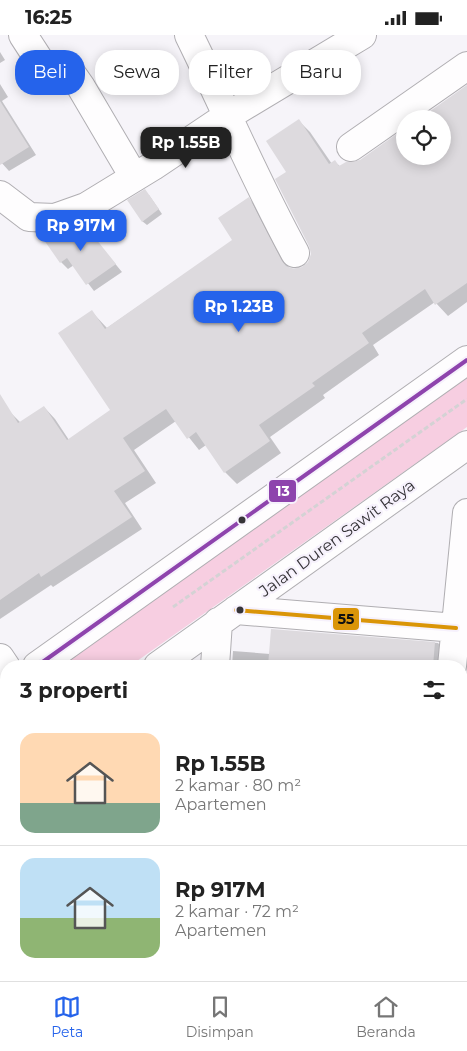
<!DOCTYPE html>
<html lang="id">
<head>
<meta charset="utf-8">
<style>
	body { margin:0; font-family:Montserrat,sans-serif; background:#f2f2f2; color:#222; height:100vh; display:flex; flex-direction:column; font-size:19px; white-space:nowrap }
	* { box-sizing:border-box; margin:0 }
	p { font-size:16px; color:#767676 }
	.icon { flex:none; width:28px; height:28px; fill:none; stroke:currentColor; stroke-width:2; stroke-linecap:round; stroke-linejoin:round }
	.map { position:relative; flex:1; overflow:hidden }
	.side { position:absolute; left:0px; top:625px; width:468px; height:321px; display:flex; flex-direction:column; background:#fff; border-radius:20px 20px 0 0; box-shadow:0 2px 12px #0003 }
	.side>* { flex:none }
	.hud { position:absolute; left:15px; top:15px; width:438px; height:45px; display:flex; gap:10px }
	.controls { position:absolute; left:396px; top:75px; display:grid; gap:10px }
	.controls a { display:grid; place-items:center; width:55px; height:55px; border-radius:50%; background:#fff; box-shadow:0 2px 12px #0003; font-size:25px }
	.price { position:absolute; translate:-50% -42px; padding:0 11px; border-radius:10px; background:#2563eb; color:#fff; font-size:16px; line-height:32px; filter:drop-shadow(0 1px 2px #0008) }
	.price::after { content:''; position:absolute; left:50%; top:30px; width:15px; height:11px; margin-left:-8px; background:inherit; clip-path:polygon(0 0,100% 0,50% 100%) }
	.price.selected { background:#222; color:#fff }
	ul { padding:0; list-style:none }
	li { display:flex; align-items:center; gap:15px; height:125px; padding:0 20px }
	li+li { border-top:1px solid #e0e0e0 }
	li span { display:grid; place-items:center; flex:none; width:140px; height:100px; border-radius:15px; color:#555 }
	li>.icon { margin-inline-start:auto }
	span .icon { width:60px; height:60px; fill:#fffc; stroke-width:1 }
	li b { font-size:21px }
	h2 { display:flex; justify-content:space-between; align-items:center; height:60px; padding:0 20px; font-size:21px }
	.pill { padding:0 18px; border-radius:20px; background:#fff; box-shadow:0 2px 12px #0003; font-size:18px; line-height:45px }
	.pill.selected { background:#2563eb; color:#fff }
	.status { display:flex; justify-content:space-between; align-items:center; height:35px; padding:0 25px; background:#fff; direction:ltr }
	.status svg { height:14px; fill:currentColor }
	.tab-bar { display:flex; justify-content:space-around; align-items:center; height:70px; border-top:1px solid #e0e0e0; background:#fff; font-size:14px; color:#767676 }
	.tab-bar a { display:grid; justify-items:center; gap:2px }
	.tab-bar .selected { color:#2563eb }
	.map>svg:first-child { display:block }
	.green { fill:#f7cee1 }
	.shadow { fill:#0003 }
	.building { fill:#dddade }
	.lines { fill:none; stroke-linecap:round; stroke-linejoin:round }
	.minor-casing { stroke:#b0aeb2; stroke-width:30 }
	.path { stroke:#d4d2d4; stroke-width:3; stroke-dasharray:5 2.5; stroke-linecap:butt }
	.minor { stroke:#fefdfe; stroke-width:28 }
	.bus-1-casing { stroke:#f6f1fc; stroke-width:8 }
	.bus-2-casing { stroke:#f6f1fc; stroke-width:8 }
	.bus-1 { stroke:#da9508; stroke-width:4 }
	.bus-2 { stroke:#8e44ad; stroke-width:4 }
	.bus-dot { fill:#363438; stroke:#f6f1fc; stroke-width:2 }
	.labels { text-anchor:middle; dominant-baseline:central; stroke-width:4.5; stroke-linejoin:round; paint-order:stroke }
	.street-label { font-size:16px; fill:#363438; stroke:#f6f1fc }
	.line-badge { stroke:#f6f1fc; stroke-width:2 }
	.badge-label { font-size:14px; text-anchor:middle; font-weight:bold; fill:#fff }
	.pale-badge-label { font-size:14px; text-anchor:middle; font-weight:bold; fill:#111 }
</style>
</head>
<body>
<div class="status"><b>16:25</b><svg viewBox="0 0 49 12"><path d="M0 12V9h3v3zM5 12V6h3v6zM10 12V3h3v9zM15 12V0h3v12zM26 1h20v11H26zM47 4h2v5h-2z"/></svg></div>
<div class="map">
<svg width="467" height="946" viewBox="0 0 467 946">
	<rect width="100%" height="100%" fill="#f6f4f9"/>
	<path class="green" d="M 467,334 L 467,392 L 130,631 L 54,631 Z
		M 6,665 L 6,719 L 0,723 L 0,670 Z"/>
	<path class="shadow" d="M 0,17 L 5,25 L 0,28 Z
		M 0,49 L 8,62 L 2,66 L 36,120 L 9,136 L 0,126 Z
		M 467,52 L 467,267 L 448,281 L 435,267 L 373,310 L 379,320 L 323,360 L 325,363 L 270,402 L 281,418 L 237,449 L 225,437 L 206,410 L 199,415 L 176,386 L 134,415 L 156,448 L 125,468 L 142,494 L 53,552 L 51,550 L 0,584 L 0,383 L 10,377 L 21,388 L 44,372 L 55,384 L 69,405 L 112,375 L 92,277 L 107,293 L 234,205 L 248,163 L 260,175 L 290,234 L 303,233 L 309,227 L 312,219 L 287,137 L 299,86 L 310,97 L 332,129 L 335,127 L 341,132 L 360,126 L 405,95 L 405,121 L 442,121 Z
		M 149,160 L 162,179 L 147,190 L 142,186 Z
		M 84,191 L 122,237 L 94,256 L 74,230 L 68,234 L 61,227 L 45,205 Z
		M 272,596 L 438,608 L 447,618 L 447,631 L 232,631 L 233,616 L 270,619 Z
		M 467,637 L 467,742 L 461,745 L 461,645 Z
		M 461,765 L 467,765 L 467,874 L 461,873 Z
		M 467,917 L 467,946 L 432,946 L 431,940 L 461,940 L 461,919 Z
		M 234,940 L 320,940 L 319,946 L 240,946 L 240,941 Z"/>
	<path class="building" d="M 467,50 L 467,248 L 435,270 L 425,254 L 362,298 L 369,308 L 312,348 L 315,351 L 259,390 L 270,406 L 224,438 L 196,397 L 187,404 L 166,374 L 123,403 L 145,436 L 114,456 L 132,482 L 41,542 L 39,538 L 0,565 L 0,359 L 18,388 L 44,371 L 67,405 L 110,375 L 58,298 L 92,275 L 105,294 L 232,205 L 218,183 L 249,162 L 282,226 L 286,231 L 294,234 L 302,232 L 308,227 L 311,219 L 309,211 L 275,144 L 286,137 L 266,106 L 299,84 L 329,129 L 335,125 L 339,131 L 346,127 L 360,125 L 405,93 L 405,121 L 442,121 L 442,84 L 419,84 Z
		M 0,66 L 29,112 L 0,130 Z
		M 145,154 L 159,174 L 142,187 L 127,165 Z
		M 84,189 L 116,229 L 86,250 L 67,223 L 60,228 L 44,205 L 52,199 Z
		M 271,594 L 435,607 L 433,631 L 268,631 Z"/>
	<g class="lines">
		<g class="minor-casing">
			<path id="minor" d="M 23,0 L 45,34 L 74,42 L 81,52 L 134,142
				M 189,0 C 225,73 256,147 295,218
				M 351,112 L 467,31
				M 0,160 L 29,182 L 55,183 L 86,172 L 153,131 L 229,80 L 362,0
				M 236,575 L 456,593
				M 0,623 L 6,632
				M 37,631 L 467,325
				M 158,631 L 467,410
				M 215,631 L 218,587
				M 452,631 L 467,478
				M 0,657 L 6,653
				M 0,746 L 6,742
				M 461,748 L 467,749
				M 0,857 L 6,814
				M 461,902 L 467,902
				M 187,940 L 224,946
				M 324,946 L 325,940
				M 415,946 L 415,940"/>
		</g>
		<path class="path" d="M 173,572 L 467,364
			M 0,694 L 6,689"/>
		<use href="#minor" class="minor"/>
		<g class="bus-1-casing">
			<path id="bus-1" d="M 236,575 L 456,593"/>
		</g>
		<g class="bus-2-casing">
			<path id="bus-2" d="M 37,631 L 467,325"/>
		</g>
		<use href="#bus-1" class="bus-1"/>
		<use href="#bus-2" class="bus-2"/>
	</g>
	<g class="bus-dot">
		<circle cx="242" cy="485" r="4.5"/>
		<circle cx="240" cy="575" r="4.5"/>
	</g>
	<g class="labels">
		<g class="street-label">
			<text transform="translate(337 503) rotate(-36)">Jalan Duren Sawit Raya</text>
		</g>
	</g>
	<g class="line-badge">
		<rect x="268" y="444" width="29" height="24" rx="5" fill="#8e44ad"/>
		<rect x="332" y="572" width="28" height="24" rx="5" fill="#da9508"/>
	</g>
	<g class="badge-label">
		<text x="283" y="461">13</text>
	</g>
	<g class="pale-badge-label">
		<text x="346" y="589">55</text>
	</g>
</svg>
<div class="controls">
<a><svg class="icon" aria-label="locate" viewBox="0 0 24 24"><circle cx="12" cy="12" r="6"/><path d="M12 2v4M12 18v4M2 12h4M18 12h4"/></svg></a>
</div>
<b class="price selected" style="left:186px;top:134px">Rp 1.55B</b>
<b class="price" style="left:81px;top:217px">Rp 917M</b>
<b class="price" style="left:239px;top:298px">Rp 1.23B</b>
<div class="hud">
<a class="pill selected">Beli</a>
<a class="pill">Sewa</a>
<a class="pill">Filter</a>
<a class="pill">Baru</a>
</div>
<section class="side">
<h2>3 properti<svg class="icon" aria-label="filters" viewBox="0 0 24 24"><path d="M4 7h16M4 17h16"/><circle cx="9" cy="7" r="2"/><circle cx="15" cy="17" r="2"/></svg></h2>
<ul>
<li><span style="background:linear-gradient(#ffd9b3 70%,#7fa58c 0)"><svg class="icon" aria-label="home" viewBox="0 0 24 24"><path d="M3 11l9-7 9 7M6 9v11h12V9"/></svg></span><div><b>Rp 1.55B</b><p>2 kamar · 80 m²</p><p>Apartemen</p></div></li>
<li><span style="background:linear-gradient(#bfe0f5 60%,#8fb573 0)"><svg class="icon" aria-label="home" viewBox="0 0 24 24"><path d="M3 11l9-7 9 7M6 9v11h12V9"/></svg></span><div><b>Rp 917M</b><p>2 kamar · 72 m²</p><p>Apartemen</p></div></li>
</ul>
</section>
</div>
<nav class="tab-bar">
<a class="selected"><svg class="icon" aria-label="map" viewBox="0 0 24 24"><path d="M3 6l6-2 6 2 6-2v14l-6 2-6-2-6 2zM9 4v14M15 6v14"/></svg>Peta</a>
<a><svg class="icon" aria-label="saved" viewBox="0 0 24 24"><path d="M7 4h10v16l-5-4-5 4z"/></svg>Disimpan</a>
<a><svg class="icon" aria-label="home" viewBox="0 0 24 24"><path d="M3 11l9-7 9 7M6 9v11h12V9"/></svg>Beranda</a>
</nav>
</body>
</html>
